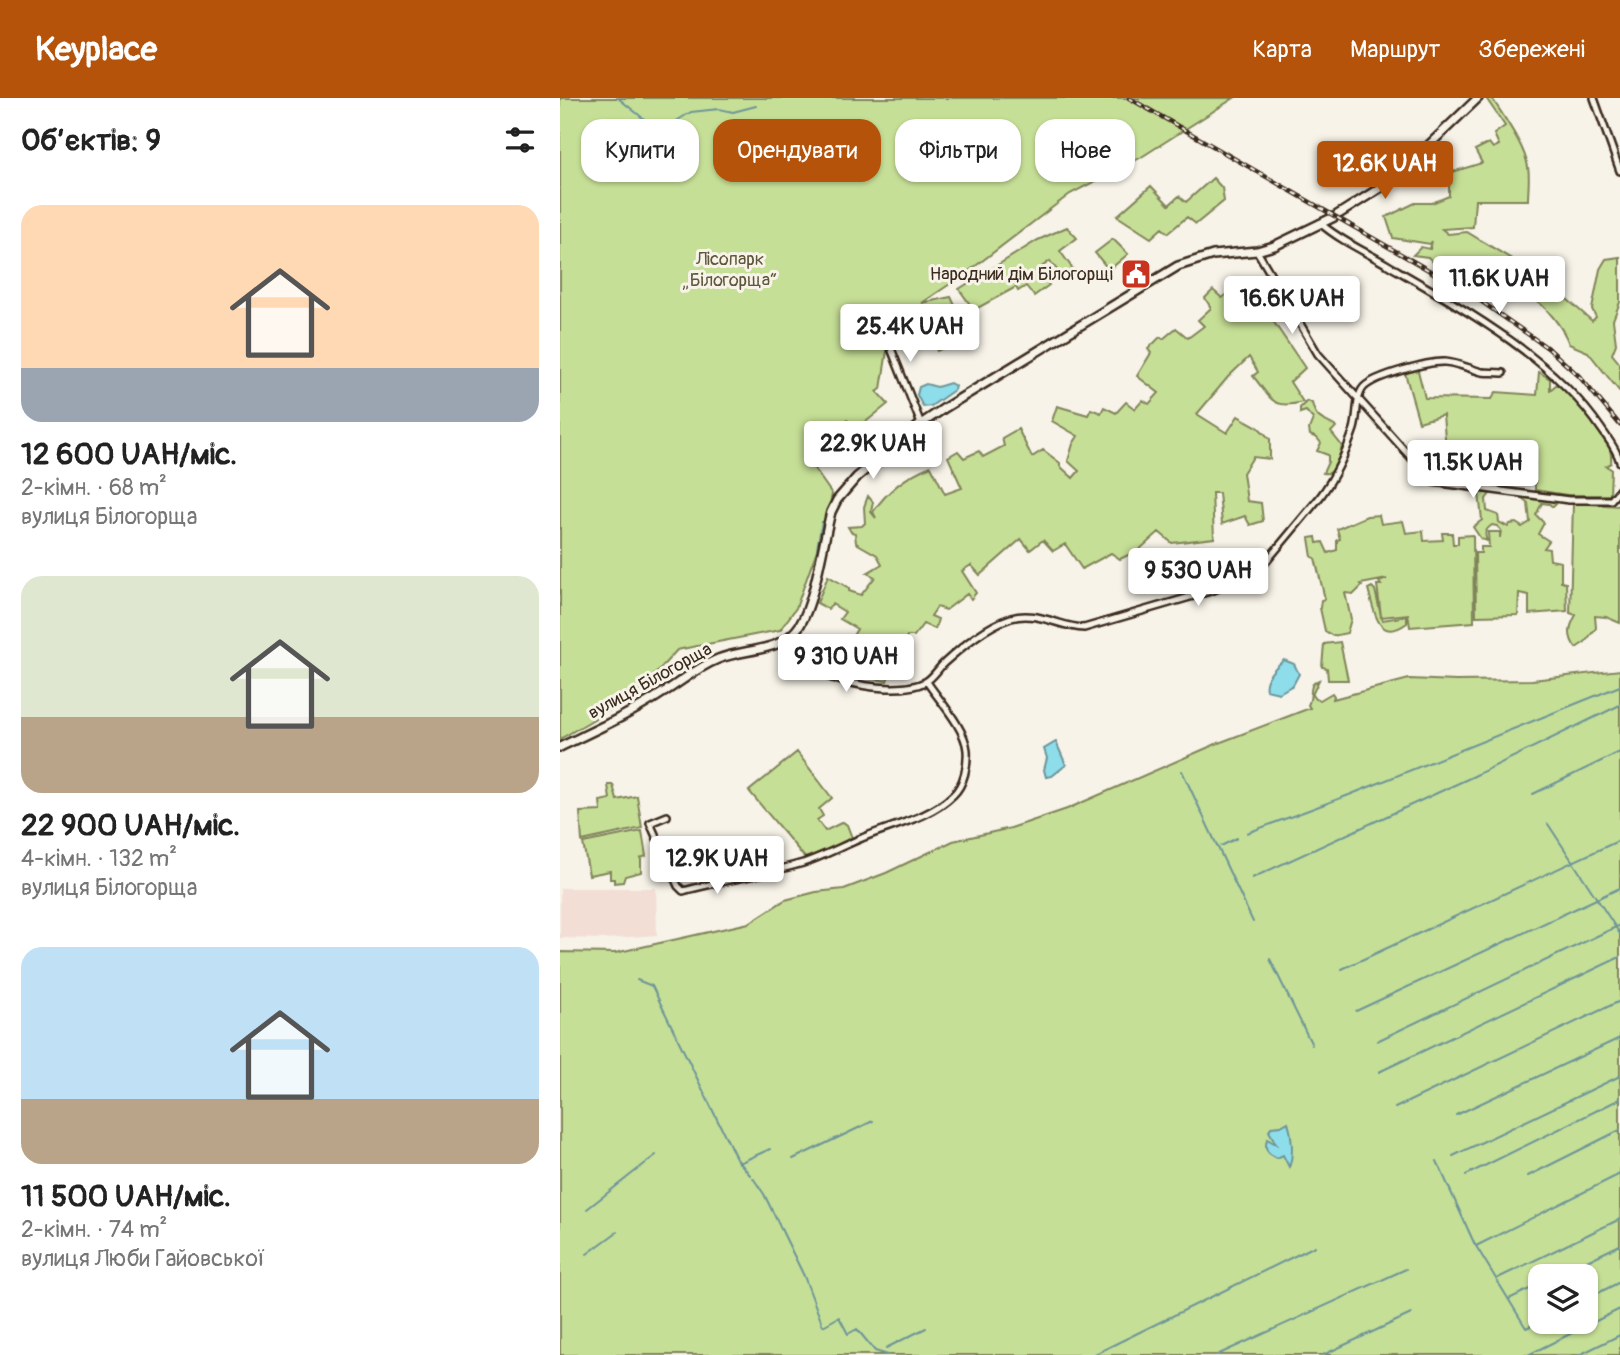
<!DOCTYPE html>
<html lang="uk">
<head>
<meta charset="utf-8">
<style>
	body { margin:0; font-family:Pangolin,sans-serif; background:#f2f2f2; color:#222; height:100vh; display:flex; flex-direction:column; font-size:26px; white-space:nowrap }
	* { box-sizing:border-box; margin:0 }
	p { font-size:23px; color:#767676 }
	.icon { flex:none; width:38px; height:38px; fill:none; stroke:currentColor; stroke-width:2; stroke-linecap:round; stroke-linejoin:round }
	.map { position:relative; flex:1; overflow:hidden }
	.drawer { display:flex; flex-direction:column; background:#fff; width:560px }
	.drawer>* { flex:none }
	.top-card { position:absolute; left:21px; top:21px; width:665px; height:63px; display:flex; gap:14px }
	.buttons { position:absolute; left:968px; top:1166px; display:grid; gap:14px }
	.buttons a { display:grid; place-items:center; width:70px; height:70px; border-radius:14px; background:#fff; box-shadow:0 2px 5px #0004; font-size:35px }
	.price { position:absolute; translate:-50% -60px; padding:0 16px; border-radius:7px; background:#fff; color:#222; font-size:23px; line-height:46px; filter:drop-shadow(0 2px 4px #0008) }
	.price::after { content:''; position:absolute; left:50%; top:42px; width:21px; height:16px; margin-left:-10px; background:inherit; clip-path:polygon(0 0,100% 0,50% 100%) }
	.price.current { background:#b45309; color:#fff }
	ul { padding:0; list-style:none }
	li { display:grid; align-content:center; gap:14px; height:371px; padding:0 21px }
	li span { display:grid; place-items:center; height:217px; border-radius:21px; color:#555 }
	li>.icon { margin-inline-start:auto }
	span .icon { width:126px; height:126px; fill:#fffc; stroke-width:1 }
	li b { font-size:30px }
	h2 { display:flex; justify-content:space-between; align-items:center; height:84px; padding:0 21px; font-size:30px }
	.chip { padding:0 24px; border-radius:21px; background:#fff; box-shadow:0 2px 5px #0004; font-size:24px; line-height:63px }
	.chip.current { background:#b45309; color:#fff }
	header { display:flex; align-items:center; gap:42px; box-sizing:border-box; height:98px; padding:0 35px; background:#b45309; color:#fff }
	header strong { font-size:33px }
	nav { display:flex; gap:38px; margin-inline-start:auto; font-size:24px }
	main { display:flex; flex:1; min-height:0 }
	.map>svg:first-child { display:block }
	.built { fill:#f3ded5 }
	.green { fill:#c6df96; stroke:#80845a; stroke-width:2; fill-rule:evenodd }
	.water { fill:#8eddeb; stroke:#6d9599; stroke-width:2 }
	.lines { fill:none; stroke-linecap:round; stroke-linejoin:round }
	.stream { stroke:#6d9599; stroke-width:2 }
	.minor-casing { stroke:#3b2a1e; stroke-width:10 }
	.tertiary-casing { stroke:#3b2a1e; stroke-width:12 }
	.minor { stroke:#f7f3e8; stroke-width:5 }
	.tertiary { stroke:#f7f3e8; stroke-width:7 }
	.rail-casing { stroke:#3b2a1e; stroke-width:4.5 }
	.rail { stroke:#f7f3e8; stroke-width:2; stroke-dasharray:5; stroke-linecap:butt }
	.labels { text-anchor:middle; dominant-baseline:central; stroke-width:6; stroke-linejoin:round; paint-order:stroke }
	.park-label { font-size:18px; fill:#5e573c; stroke:#f7f3e8 }
	.poi-label { font-size:18px; fill:#3b2a1e; stroke:#f7f3e8; text-anchor:end }
	.street-label { font-size:18px; fill:#3b2a1e; stroke:#f7f3e8 }
</style>
</head>
<body>
<header>
<strong>Keyplace</strong>
<nav><a>Карта</a><a>Маршрут</a><a>Збережені</a></nav>
</header>
<main>
<section class="drawer">
<h2>Об’єктів: 9<svg class="icon" aria-label="filters" viewBox="0 0 24 24"><path d="M4 7h16M4 17h16"/><circle cx="9" cy="7" r="2"/><circle cx="15" cy="17" r="2"/></svg></h2>
<ul>
<li><span style="background:linear-gradient(#ffd9b3 75%,#9aa5b1 0)"><svg class="icon" aria-label="home" viewBox="0 0 24 24"><path d="M3 11l9-7 9 7M6 9v11h12V9"/></svg></span><div><b>12 600 UAH/міс.</b><p>2-кімн. · 68 m²</p><p>вулиця Білогорща</p></div></li>
<li><span style="background:linear-gradient(#dfe7d0 65%,#b9a48a 0)"><svg class="icon" aria-label="home" viewBox="0 0 24 24"><path d="M3 11l9-7 9 7M6 9v11h12V9"/></svg></span><div><b>22 900 UAH/міс.</b><p>4-кімн. · 132 m²</p><p>вулиця Білогорща</p></div></li>
<li><span style="background:linear-gradient(#bfe0f5 70%,#b9a48a 0)"><svg class="icon" aria-label="home" viewBox="0 0 24 24"><path d="M3 11l9-7 9 7M6 9v11h12V9"/></svg></span><div><b>11 500 UAH/міс.</b><p>2-кімн. · 74 m²</p><p>вулиця Люби Гайовської</p></div></li>
</ul>
</section>
<div class="map">
<svg width="1060" height="1257" viewBox="0 0 1060 1257">
	<rect width="100%" height="100%" fill="#f7f3e8"/>
	<filter id="ink" filterUnits="userSpaceOnUse"><feTurbulence type="fractalNoise" baseFrequency=".0143" numOctaves="2"/><feDisplacementMap in="SourceGraphic" scale="14" xChannelSelector="R" yChannelSelector="G"/><feConvolveMatrix kernelMatrix="1 2 1 2 8 2 1 2 1" color-interpolation-filters="sRGB"/></filter>
	<g filter="url(#ink)">
		<path class="built" d="M 0,790 L 96,790 L 97,837 L 45,841 L 0,840 Z"/>
		<path class="green" d="M 0,0 L 674,0 L 580,60 L 510,96 L 409,173 L 362,205 L 391,199 L 409,238 L 377,253 L 374,246 L 368,247 L 358,225 L 336,231 L 334,225 L 331,227 L 321,291 L 317,294 L 328,306 L 297,331 L 287,322 L 246,359 L 272,396 L 267,424 L 236,510 L 220,532 L 117,552 L 78,595 L 0,641 Z
			M 926,0 L 932,0 C 943,18 965,48 968,69 C 970,79 968,92 968,102 L 915,102 L 913,129 L 882,131 L 888,136 L 907,134 L 968,171 L 980,188 L 992,188 L 1032,223 L 1036,219 L 1032,211 L 1040,171 L 1046,161 L 1060,159 L 1060,204 L 1053,222 L 1056,246 L 1052,256 L 1060,266 L 1060,294 L 1028,254 L 1009,246 C 1003,229 985,207 970,198 L 945,205 L 926,194 L 895,183 L 885,176 L 868,159 L 853,157 L 861,149 L 870,151 L 872,143 L 870,146 L 833,140 L 826,119 L 855,105 L 872,105 L 889,98 L 889,75 L 922,65 L 915,52 L 929,45 L 933,50 L 939,47 L 934,36 L 945,28 Z
			M 653,80 L 662,90 L 664,103 L 636,126 L 627,119 L 608,135 L 602,130 L 591,140 L 557,118 L 591,88 L 609,107 L 619,98 L 626,104 Z
			M 507,129 L 517,140 L 500,153 L 515,174 L 504,181 L 490,163 L 479,171 L 489,187 L 474,198 L 466,188 L 458,193 L 456,189 L 414,212 L 399,191 L 478,142 Z
			M 553,141 L 568,156 L 549,172 L 535,155 Z
			M 675,191 L 684,202 L 694,195 L 745,270 L 730,284 L 743,304 C 711,312 712,301 693,278 L 698,274 L 689,259 L 668,279 L 637,316 L 667,335 L 678,318 L 698,329 L 710,341 L 710,361 L 693,359 L 683,375 L 687,403 L 701,405 L 703,423 L 690,427 L 685,418 L 662,426 L 659,395 L 652,395 L 654,440 L 612,445 L 599,434 L 579,452 L 560,461 L 551,455 L 522,471 L 505,446 L 493,453 L 483,442 L 470,452 L 461,441 L 420,477 L 411,467 L 402,473 L 416,495 L 411,501 L 407,496 L 386,512 L 377,509 L 371,518 L 378,521 L 375,531 L 363,526 L 354,538 L 347,538 L 335,556 L 316,548 L 312,555 L 321,561 L 315,572 L 328,580 L 327,583 L 285,577 L 289,561 L 275,555 L 279,546 L 286,549 L 297,531 L 280,521 L 285,514 L 272,506 L 268,511 L 257,505 L 268,478 L 289,490 L 289,493 L 301,497 L 315,479 L 307,475 L 322,466 L 317,457 L 296,445 L 295,435 L 291,434 L 288,429 L 302,428 L 305,425 L 304,409 L 308,398 L 313,404 L 311,414 L 316,420 L 313,414 C 327,393 348,377 371,368 L 385,396 L 402,390 L 388,359 L 398,353 L 404,360 L 419,353 L 423,359 L 444,348 L 442,340 L 458,331 L 472,359 L 483,352 L 500,365 L 500,368 L 513,380 L 519,373 L 508,363 L 513,346 L 518,338 L 492,323 L 497,308 L 528,317 L 531,311 L 541,315 L 544,309 L 556,315 L 566,304 L 575,311 L 583,302 L 589,306 L 599,295 L 577,278 L 591,255 L 588,251 L 600,239 L 603,241 L 616,230 L 628,240 L 644,228 L 638,222 L 651,210 L 645,200 L 653,192 L 662,200 Z
			M 857,269 L 865,300 L 932,301 L 936,294 L 977,297 L 979,274 L 990,281 L 990,292 L 997,286 C 1019,300 1054,337 1051,365 L 1046,368 L 1051,371 L 1050,397 L 1007,397 L 975,392 L 975,363 L 940,362 L 940,358 L 912,359 L 913,383 L 884,379 L 877,353 L 886,351 L 883,317 L 859,324 L 845,275 Z
			M 747,303 L 752,305 C 756,323 764,321 776,329 L 771,334 L 782,348 C 778,358 779,378 763,375 L 768,364 L 768,357 L 757,353 L 761,345 L 757,340 L 750,337 L 749,331 L 753,321 L 746,313 L 740,315 L 740,310 Z
			M 924,392 L 932,393 L 926,401 L 927,413 L 938,417 L 939,424 L 948,429 L 950,426 L 956,425 L 962,429 L 970,424 L 968,405 L 959,398 L 987,399 L 996,406 L 993,409 L 989,406 L 982,405 L 976,417 L 984,425 L 978,436 L 989,443 L 984,450 L 989,451 L 990,462 L 1001,464 L 1001,484 L 1006,485 L 1007,513 L 969,516 L 969,497 L 959,495 L 958,517 L 916,518 L 915,455 L 921,455 L 921,449 L 929,449 L 928,434 L 940,434 L 940,440 L 941,432 L 937,428 L 932,427 C 925,432 924,435 927,443 L 921,441 L 913,429 L 922,422 L 919,395 Z
			M 1013,405 L 1060,408 L 1060,525 L 1046,519 L 1035,518 L 1036,530 L 1025,544 L 1016,550 C 1007,538 1009,529 1016,517 L 1010,515 Z
			M 819,417 L 821,426 L 843,423 L 846,435 L 863,433 L 864,443 L 883,442 L 882,435 L 892,435 L 893,446 L 898,446 L 898,438 L 913,437 L 914,524 L 850,529 L 848,516 L 821,519 L 823,522 L 847,518 L 847,525 C 817,547 814,511 808,491 L 812,489 L 815,492 L 821,518 L 817,487 L 821,487 L 819,484 L 827,481 L 801,486 L 802,488 L 794,496 L 785,495 L 791,521 L 787,535 L 773,538 L 765,533 L 760,510 L 761,502 L 765,501 L 755,460 L 752,459 L 749,440 L 756,439 L 757,445 L 763,444 L 768,455 L 777,452 L 777,442 L 780,441 L 777,431 L 807,418 Z
			M 780,544 L 788,582 L 768,582 L 767,570 L 762,569 L 764,546 Z
			M 1060,572 L 1060,1257 L 0,1257 L 0,854 L 55,855 L 189,825 L 225,802 L 256,794 L 284,791 L 326,775 L 393,743 L 451,730 L 507,711 L 656,646 L 750,610 L 748,607 C 754,597 746,587 759,582 L 752,597 L 755,601 L 760,602 L 772,595 L 774,598 L 773,601 L 849,581 L 896,583 L 972,582 ZM 980,1178 L 1026,1178 L 1026,1223 L 980,1223 Z
			M 237,654 L 272,700 L 259,711 L 263,718 L 257,722 L 265,733 L 283,724 L 287,727 L 292,740 L 269,752 L 246,761 L 189,693 Z
			M 48,687 L 53,687 L 57,702 L 77,698 L 82,730 L 22,743 L 20,714 L 41,713 L 40,703 L 50,701 Z
			M 82,733 L 86,758 L 81,760 L 81,774 L 65,778 L 63,784 L 54,785 L 54,781 L 50,781 L 50,773 L 29,777 L 23,745 Z"/>
		<path class="water" d="M 390,285 L 395,288 L 394,292 L 371,308 L 363,309 L 357,297 L 359,289 L 366,286 L 377,289 Z
			M 724,562 L 734,566 L 739,576 L 733,587 L 719,595 L 706,592 C 703,581 716,568 724,562 Z
			M 496,644 L 506,667 L 492,678 L 486,679 L 484,672 L 487,660 L 484,651 Z
			M 728,1024 C 732,1037 734,1057 729,1069 L 723,1057 L 717,1060 C 707,1055 704,1052 707,1041 L 716,1046 L 709,1033 L 711,1029 L 721,1028 Z"/>
		<g class="lines">
			<path class="stream" d="M 58,0 L 105,38 L 118,22 L 131,14 L 159,11 L 173,14 L 196,8
				M 257,450 L 262,424
				M 622,673 L 693,824
				M 973,696 L 1060,654
				M 988,726 L 1060,836
				M 687,735 L 789,697 L 1060,588
				M 661,748 L 677,740
				M 692,780 L 912,679 L 1060,607
				M 710,861 L 752,947
				M 782,871 L 1060,742
				M 77,882 L 92,888 L 176,1060 L 190,1077
				M 796,913 L 1060,790
				M 817,943 L 1060,827
				M 819,974 L 1060,859
				M 835,1010 L 1060,903
				M 896,1017 L 1060,940
				M 893,1058 L 1060,978
				M 233,1061 L 313,1023
				M 877,1063 L 915,1147
				M 179,1065 L 210,1051
				M 906,1077 L 1060,1001
				M 968,1078 L 1060,1032
				M 193,1080 L 204,1096 L 244,1178 L 263,1228 L 279,1219 L 288,1236 L 297,1231 L 315,1253 L 328,1257
				M 27,1111 L 96,1057
				M 27,1156 L 57,1134
				M 996,1178 L 1060,1147
				M 938,1180 L 1060,1121
				M 949,1201 L 980,1186
				M 1026,1201 L 1060,1184
				M 981,1223 L 966,1230 L 916,1148 L 1060,1076
				M 326,1250 L 366,1230
				M 533,1257 L 755,1148
				M 657,1257 L 846,1171
				M 763,1257 L 851,1216
				M 968,1257 L 1060,1211
				M 1019,1257 L 1060,1237"/>
			<g class="minor-casing">
				<path id="minor" d="M 1034,0 L 1060,73
					M 760,125 C 779,142 806,154 828,167 C 901,209 994,260 1042,332 C 1049,342 1057,352 1060,364
					M 697,153 L 758,256 L 873,384 L 1009,402 L 1051,402 L 1060,391
					M 317,215 L 361,326
					M 225,542 C 231,551 237,561 245,567 C 269,585 338,598 365,584 C 372,581 378,571 384,565 C 403,548 426,528 451,520 C 477,512 499,529 524,530 L 654,492 L 694,475 L 700,471 L 760,399 C 775,379 786,355 794,331 C 798,319 795,299 804,289 C 815,278 869,263 885,264 C 898,265 910,271 922,274 C 929,275 936,274 943,275
					M 107,718 L 90,725 L 118,788 L 123,793 C 163,782 203,777 243,765 C 264,758 282,748 302,740 C 332,727 369,721 393,697 C 404,687 408,667 407,652 C 405,630 379,602 367,584"/>
			</g>
			<g class="tertiary-casing">
				<path id="tertiary" d="M 0,649 C 35,632 71,616 104,594 C 122,583 138,569 158,561 C 186,550 222,555 240,527 C 255,503 263,444 271,414 L 277,402 L 297,379 L 361,326 L 386,309 L 618,168 L 653,157 L 697,153 L 714,148 L 774,119 L 823,88 L 846,69 L 918,0"/>
			</g>
			<use href="#minor" class="minor"/>
			<use href="#tertiary" class="tertiary"/>
			<g class="rail-casing">
				<path id="rail" d="M 569,0 L 912,197 L 989,251 L 1019,278 L 1060,327"/>
			</g>
			<use href="#rail" class="rail"/>
		</g>
	</g>
	<defs>
		<g id="civic-square" transform="scale(1.575)"><rect x="-9" y="-9" width="18" height="18" rx="4" fill="#c8321e" stroke="#f7f3e8"/><path d="M-.6-6.5H3V-4.5H.6V-3L4-1V1h2V6H-6V1h2V-1L-.6-3ZM-1.2 2.5V6h2.4V2.5Z" fill="#fff"/></g>
	</defs>
	<g fill-rule="evenodd">
		<use href="#civic-square" x="576" y="176"/>
	</g>
	<g class="labels">
		<g class="park-label">
			<text x="170" y="161">Лісопарк<tspan x="170" dy="21">„Білогорща“</tspan></text>
		</g>
		<g class="poi-label">
			<text x="553" y="176">Народний дім Білогорщі</text>
		</g>
		<g class="street-label">
			<text transform="translate(90 583) rotate(-29)">вулиця Білогорща</text>
		</g>
	</g>
</svg>
<div class="buttons">
<a><svg class="icon" aria-label="layers" viewBox="0 0 24 24"><path d="M12 4l9 5-9 5-9-5zM3 14l9 5 9-5"/></svg></a>
</div>
<b class="price current" style="left:825px;top:103px">12.6K UAH</b>
<b class="price" style="left:939px;top:218px">11.6K UAH</b>
<b class="price" style="left:732px;top:238px">16.6K UAH</b>
<b class="price" style="left:350px;top:266px">25.4K UAH</b>
<b class="price" style="left:313px;top:383px">22.9K UAH</b>
<b class="price" style="left:913px;top:402px">11.5K UAH</b>
<b class="price" style="left:638px;top:510px">9 530 UAH</b>
<b class="price" style="left:286px;top:596px">9 310 UAH</b>
<b class="price" style="left:157px;top:798px">12.9K UAH</b>
<div class="top-card">
<a class="chip">Купити</a>
<a class="chip current">Орендувати</a>
<a class="chip">Фільтри</a>
<a class="chip">Нове</a>
</div>
</div>
</main>
</body>
</html>
